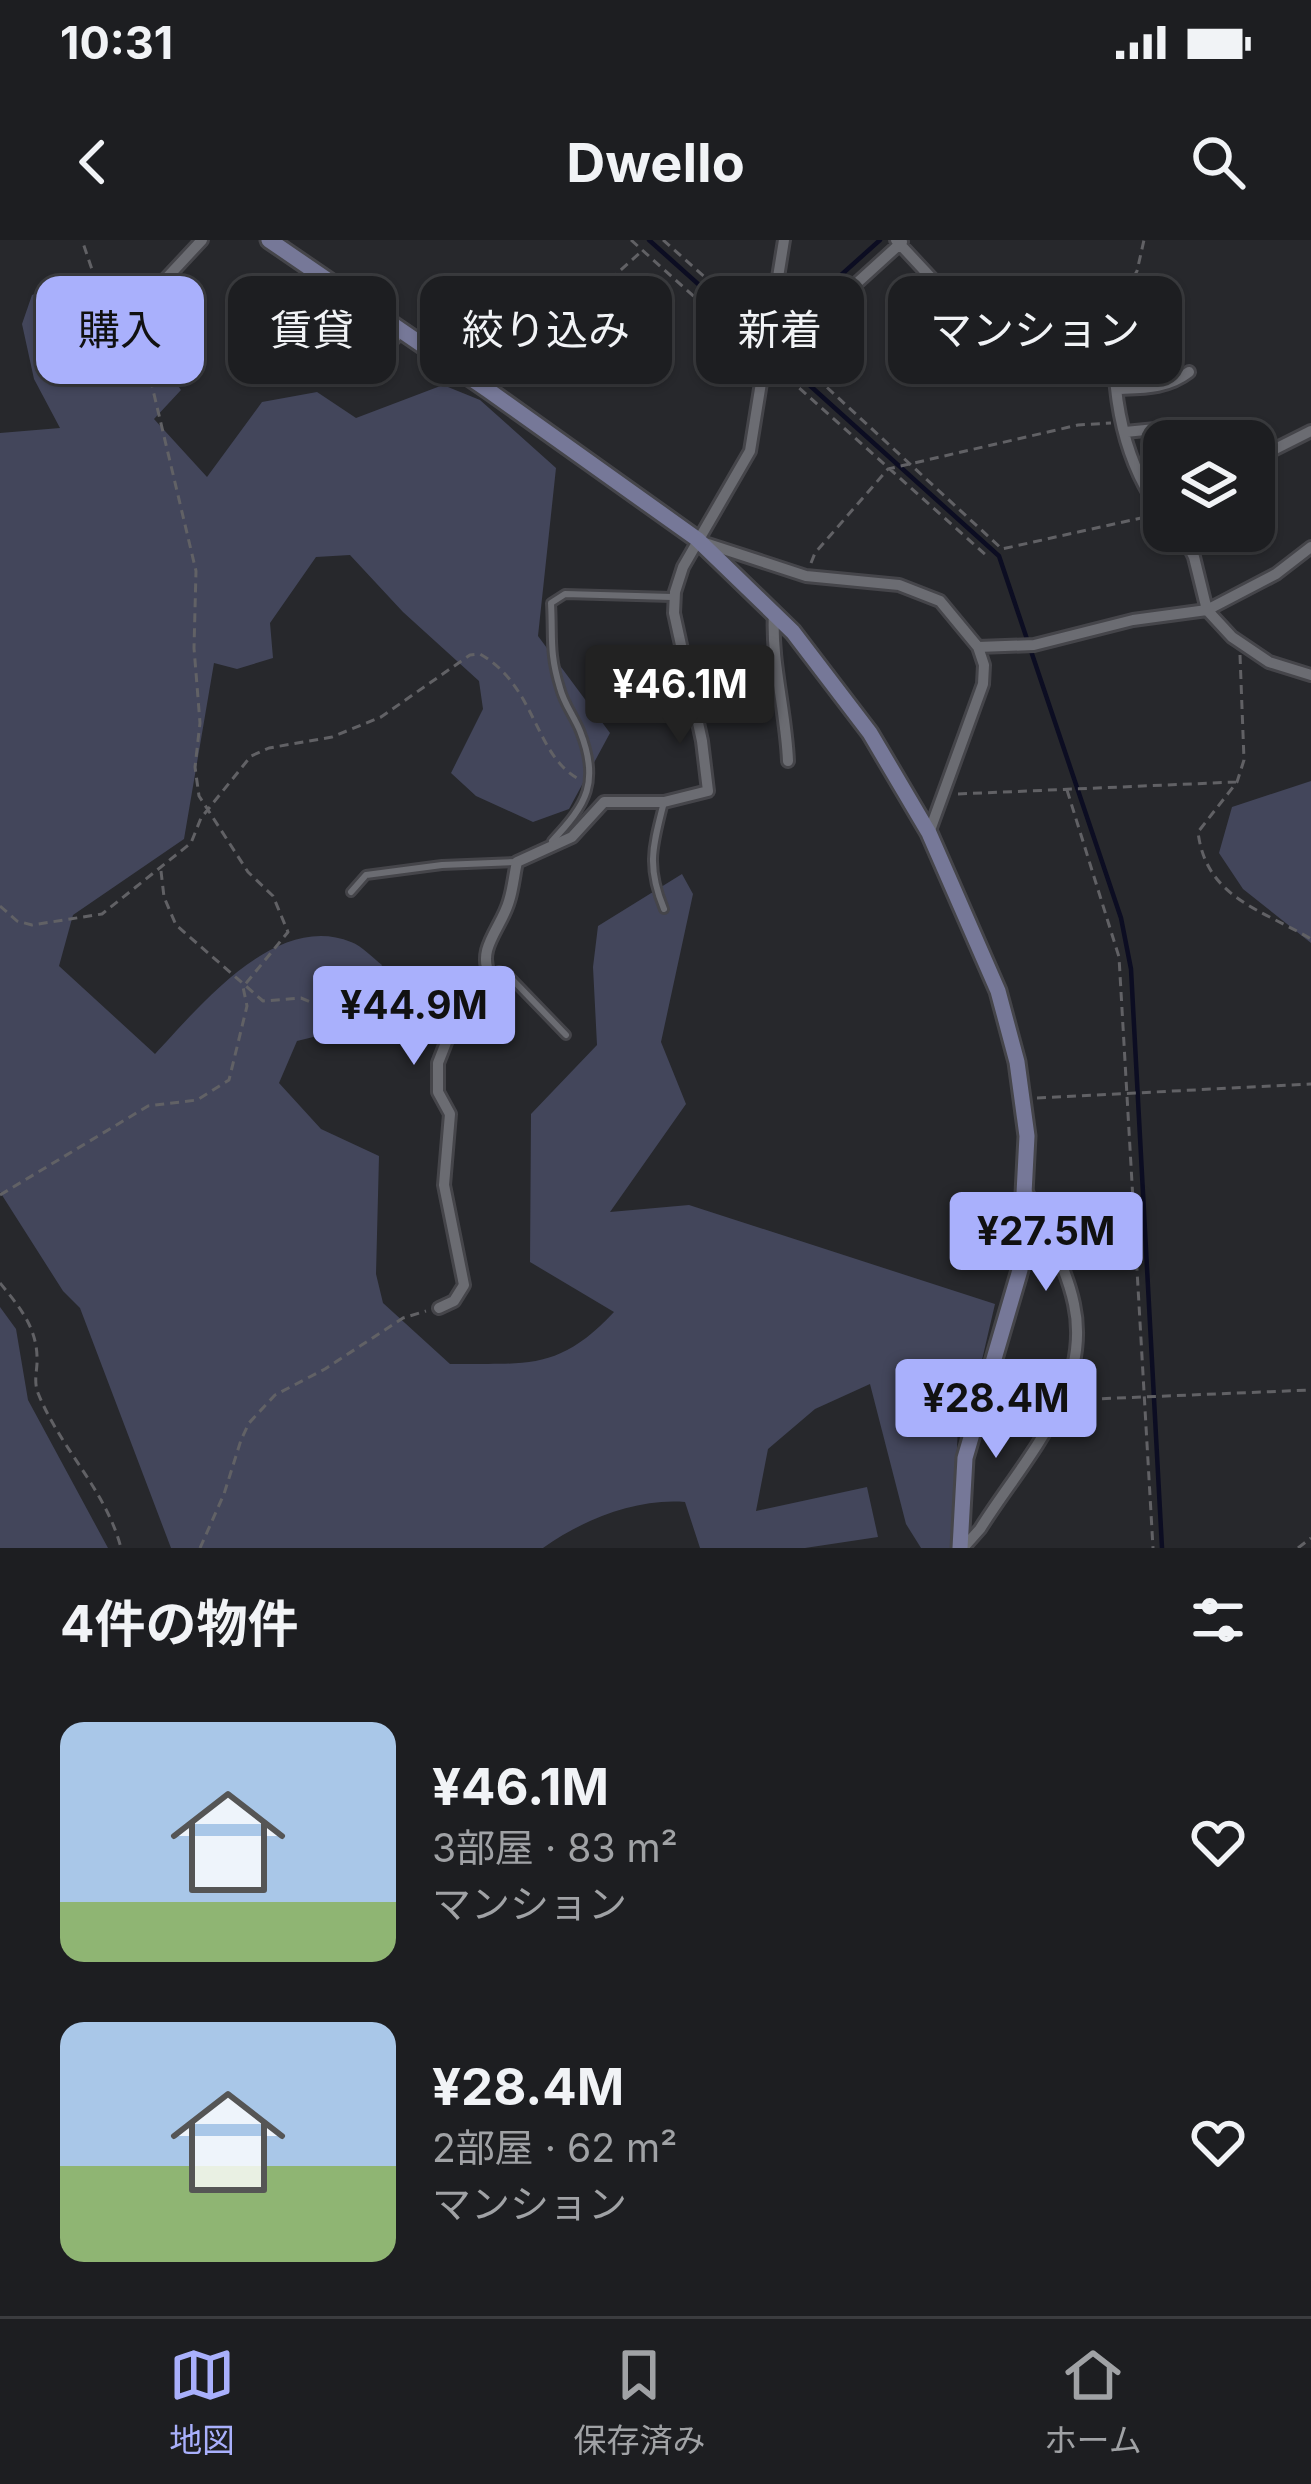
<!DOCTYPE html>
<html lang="ja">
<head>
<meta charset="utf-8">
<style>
	body { margin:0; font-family:Inter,"Noto Sans JP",sans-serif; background:#25272a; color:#f1f3f6; height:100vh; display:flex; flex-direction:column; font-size:45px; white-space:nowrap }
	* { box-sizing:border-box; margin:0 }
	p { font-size:39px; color:#a0a2a5 }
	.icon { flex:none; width:66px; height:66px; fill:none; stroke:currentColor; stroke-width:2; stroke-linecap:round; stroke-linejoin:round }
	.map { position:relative; height:1308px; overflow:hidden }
	.side { display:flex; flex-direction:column; background:#1d1e21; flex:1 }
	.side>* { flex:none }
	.hud { position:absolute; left:36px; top:36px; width:1239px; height:108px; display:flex; gap:24px }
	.tools { position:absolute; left:1143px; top:180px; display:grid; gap:24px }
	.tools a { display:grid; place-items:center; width:132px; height:132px; border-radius:24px; background:#1d1e21; box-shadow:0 3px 9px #0004,0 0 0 3px #3b3c3f; font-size:60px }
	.price { position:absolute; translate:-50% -102px; padding:0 27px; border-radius:12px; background:#a9b0fc; color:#111; font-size:39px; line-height:78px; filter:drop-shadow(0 3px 6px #0008) }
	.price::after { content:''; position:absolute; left:50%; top:72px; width:36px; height:27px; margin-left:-18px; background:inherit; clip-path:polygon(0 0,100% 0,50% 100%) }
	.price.active { background:#222; color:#fff }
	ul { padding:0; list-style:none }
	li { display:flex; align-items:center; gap:36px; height:300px; padding:0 60px }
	li span { display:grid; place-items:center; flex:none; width:336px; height:240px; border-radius:24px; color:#555 }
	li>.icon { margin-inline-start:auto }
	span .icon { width:144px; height:144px; fill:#fffc; stroke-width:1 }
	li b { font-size:51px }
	h2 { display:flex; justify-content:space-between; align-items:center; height:144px; padding:0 60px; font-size:51px }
	.tag { padding:0 42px; border-radius:24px; background:#1d1e21; box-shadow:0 3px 9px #0004,0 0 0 3px #3b3c3f; font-size:42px; line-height:108px }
	.tag.active { background:#a9b0fc; color:#111 }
	.status { display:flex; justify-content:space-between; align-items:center; height:84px; padding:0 60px; background:#1d1e21; direction:ltr }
	.status svg { height:33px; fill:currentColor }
	header { display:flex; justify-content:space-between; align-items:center; height:156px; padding:0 60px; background:#1d1e21; font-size:54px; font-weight:700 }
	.tabs { display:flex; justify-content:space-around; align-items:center; height:168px; border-top:3px solid #3b3c3f; background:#1d1e21; font-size:33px; color:#a0a2a5 }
	.tabs a { display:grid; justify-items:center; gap:6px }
	.tabs .active { color:#a9b0fc }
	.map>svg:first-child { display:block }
	.green { fill:#43465b }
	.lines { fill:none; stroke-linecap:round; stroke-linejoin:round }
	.stream { stroke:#0c0d22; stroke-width:4.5 }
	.lane-casing { stroke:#45454a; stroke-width:12 }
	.street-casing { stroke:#45454a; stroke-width:16 }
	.secondary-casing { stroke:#45454a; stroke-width:21 }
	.path { stroke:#616165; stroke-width:3; stroke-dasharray:9 6; stroke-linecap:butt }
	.lane { stroke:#6b6c72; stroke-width:6 }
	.street { stroke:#6b6c72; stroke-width:10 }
	.secondary { stroke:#767898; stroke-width:15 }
</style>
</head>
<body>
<div class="status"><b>10:31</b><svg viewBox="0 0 49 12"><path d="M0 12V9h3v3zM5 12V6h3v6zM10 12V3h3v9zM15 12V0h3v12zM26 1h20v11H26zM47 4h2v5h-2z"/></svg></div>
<header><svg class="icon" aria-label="back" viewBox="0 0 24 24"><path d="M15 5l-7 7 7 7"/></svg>Dwello<svg class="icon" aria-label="search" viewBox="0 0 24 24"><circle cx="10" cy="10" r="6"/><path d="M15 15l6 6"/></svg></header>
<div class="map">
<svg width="1311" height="1308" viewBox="0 0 1311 1308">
	<rect width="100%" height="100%" fill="#27282c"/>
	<path class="green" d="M 74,38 L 106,45 L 181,150 L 154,179 L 207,237 L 262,162 L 317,152 L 356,178 L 443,145 L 480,160 L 556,228 L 538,396 L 610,493 L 569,569 L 533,582 L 476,556 L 451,533 L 483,469 L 479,441 L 403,372 L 350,315 L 316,317 L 270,383 L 273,418 L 237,429 L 214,423 L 184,599 L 73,675 L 59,726 L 155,814 C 199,767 276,671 351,702 C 362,706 373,718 382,725 L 350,788 L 297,801 L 279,843 L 321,889 L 379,916 L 376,1034 L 383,1063 L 450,1124 C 526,1123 558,1132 614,1072 L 530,1022 L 531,874 L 597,805 L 593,727 L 598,686 L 682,634 L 693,654 L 661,802 L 686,864 L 610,972 L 689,965 L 995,1064 L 978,1137 L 958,1184 L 953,1308 L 921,1308 L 906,1284 L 870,1144 L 815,1169 L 768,1209 L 756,1271 L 867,1247 L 878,1297 L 805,1308 L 700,1308 L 685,1262 C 636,1258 582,1280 543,1308 L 171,1308 L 80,1068 L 63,1051 L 0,952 L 0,193 L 60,188 L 34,139 L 22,84 L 32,55 Z
		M 1311,541 L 1311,703 L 1243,649 L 1219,613 L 1232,567 Z
		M 0,1067 L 16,1089 L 28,1160 L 108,1308 L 0,1308 Z"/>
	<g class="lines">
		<path class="stream" d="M 649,0 L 764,103
			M 773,96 L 880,0
			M 776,115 L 999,316 L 1121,678 L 1131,729 L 1162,1308"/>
		<g class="lane-casing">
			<path id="lane" d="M 664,562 C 653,606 646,625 664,669
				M 552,601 C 587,564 600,542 580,491 C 574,476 564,464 560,448 C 549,412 553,398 551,363 L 565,354 L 672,357
				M 351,652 L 366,635 L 442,625 L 517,622
				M 490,735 L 499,731 L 508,735 L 566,795"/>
		</g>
		<g class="street-casing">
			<path id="street" d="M 896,0 L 977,87 L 987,88 L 1097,61 L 1120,64 C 1106,134 1119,218 1164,276
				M 147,59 L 202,0
				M 356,102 L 378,109 L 388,105 L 401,91
				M 284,105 L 323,39
				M 766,120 L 781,112 L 902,2
				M 1117,149 C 1143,148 1167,149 1189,132
				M 1125,192 L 1166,188
				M 1254,226 L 1271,211 L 1311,191
				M 1181,291 L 1194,317 L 1207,370 L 1232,397 L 1269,422 L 1311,435
				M 705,303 L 806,336 L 899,345 L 940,361 L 978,407 L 984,425 L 983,444 L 929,593
				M 774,372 C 771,422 786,471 788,521
				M 978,407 L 1034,405 L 1133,380 L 1207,370 L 1276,334 L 1311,307
				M 439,1068 L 454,1061 L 464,1045 L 444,945 L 450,874 L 438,852 L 438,823 L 456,777 L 490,735 C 476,709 502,687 509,661 C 513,649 514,635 517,622 L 572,597 L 604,562 L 664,562 L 708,551 L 702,501 L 674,373 L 675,352 L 683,327 L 750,211 L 784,0
				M 963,1308 L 980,1289 C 1022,1222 1093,1150 1074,1064 C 1066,1026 1044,987 1027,952"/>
		</g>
		<g class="secondary-casing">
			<path id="secondary" d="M 269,0 L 488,150 L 697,299 L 793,392 L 870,493 L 929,593 L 998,751 L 1017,822 L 1027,896 L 1020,1030 L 965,1218 L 960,1308"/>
		</g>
		<path class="path" d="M 631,0 L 755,111
			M 663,0 L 760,86
			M 1126,51 L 1137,31 L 1144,0
			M 794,117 L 1002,309 L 1150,276
			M 777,128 L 987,316
			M 498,140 L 643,10
			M 811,323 L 815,313 L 888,229 L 1078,185 L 1111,183
			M 1240,415 L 1244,520 L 1237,542 L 1198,592 C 1206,658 1261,669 1311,699
			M 1067,550 L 1119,717 L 1153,1308
			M 958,554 L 1236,542
			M 161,631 L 164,657 L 176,685 L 263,761 L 301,758 L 362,783 L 375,780 L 401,766 L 441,777
			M 0,666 L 17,681 L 32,685 L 102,674 L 191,603 L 201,578 L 251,516 L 269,508 L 332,497 L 381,477 L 470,415 L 480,414 C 536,446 534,513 577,538
			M 1037,858 L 1311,844
			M 0,955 L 148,866 L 197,860 L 229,840 L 247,766 L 243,747 L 288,692 L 273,656 L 248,632 L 199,556 L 195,527 L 200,483 L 194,408 L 196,331 L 149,133 L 102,59 L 82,0
			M 0,1043 C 18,1065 36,1086 37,1116 C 38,1129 33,1140 38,1153 C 60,1208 106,1250 121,1308
			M 1072,1160 L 1311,1150
			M 200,1308 L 224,1254 L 241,1200 L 249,1183 L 275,1155 L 325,1129 L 403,1078 L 426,1071
			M 1298,1308 L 1311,1298"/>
		<use href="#lane" class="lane"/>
		<use href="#street" class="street"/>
		<use href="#secondary" class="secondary"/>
	</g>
</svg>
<div class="tools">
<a><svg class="icon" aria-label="layers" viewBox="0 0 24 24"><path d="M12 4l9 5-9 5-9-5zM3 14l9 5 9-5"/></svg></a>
</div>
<b class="price active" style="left:680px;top:507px">¥46.1M</b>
<b class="price" style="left:414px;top:828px">¥44.9M</b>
<b class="price" style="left:1046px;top:1054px">¥27.5M</b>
<b class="price" style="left:996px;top:1221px">¥28.4M</b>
<div class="hud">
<a class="tag active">購入</a>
<a class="tag">賃貸</a>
<a class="tag">絞り込み</a>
<a class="tag">新着</a>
<a class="tag">マンション</a>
</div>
</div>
<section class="side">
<h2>4件の物件<svg class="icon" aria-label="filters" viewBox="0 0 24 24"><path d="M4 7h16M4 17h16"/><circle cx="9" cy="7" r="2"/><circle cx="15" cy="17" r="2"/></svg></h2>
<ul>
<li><span style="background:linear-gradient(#a9c7e8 75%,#8fb573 0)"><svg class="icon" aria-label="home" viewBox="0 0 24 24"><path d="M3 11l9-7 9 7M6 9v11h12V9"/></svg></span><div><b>¥46.1M</b><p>3部屋 · 83 m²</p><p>マンション</p></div><svg class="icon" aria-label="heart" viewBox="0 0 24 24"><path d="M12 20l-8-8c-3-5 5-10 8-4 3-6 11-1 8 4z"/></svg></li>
<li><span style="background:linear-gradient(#a9c7e8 60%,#8fb573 0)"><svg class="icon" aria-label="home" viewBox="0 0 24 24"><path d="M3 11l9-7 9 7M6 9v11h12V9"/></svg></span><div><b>¥28.4M</b><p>2部屋 · 62 m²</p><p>マンション</p></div><svg class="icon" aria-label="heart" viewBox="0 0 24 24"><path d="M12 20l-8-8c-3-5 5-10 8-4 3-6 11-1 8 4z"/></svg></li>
</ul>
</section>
<nav class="tabs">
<a class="active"><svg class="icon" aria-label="map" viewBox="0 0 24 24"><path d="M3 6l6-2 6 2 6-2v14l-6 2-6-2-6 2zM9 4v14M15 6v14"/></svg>地図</a>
<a><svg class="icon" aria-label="saved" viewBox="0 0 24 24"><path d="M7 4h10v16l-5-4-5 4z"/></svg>保存済み</a>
<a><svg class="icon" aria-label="home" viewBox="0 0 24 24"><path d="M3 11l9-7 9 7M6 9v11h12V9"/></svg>ホーム</a>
</nav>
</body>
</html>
